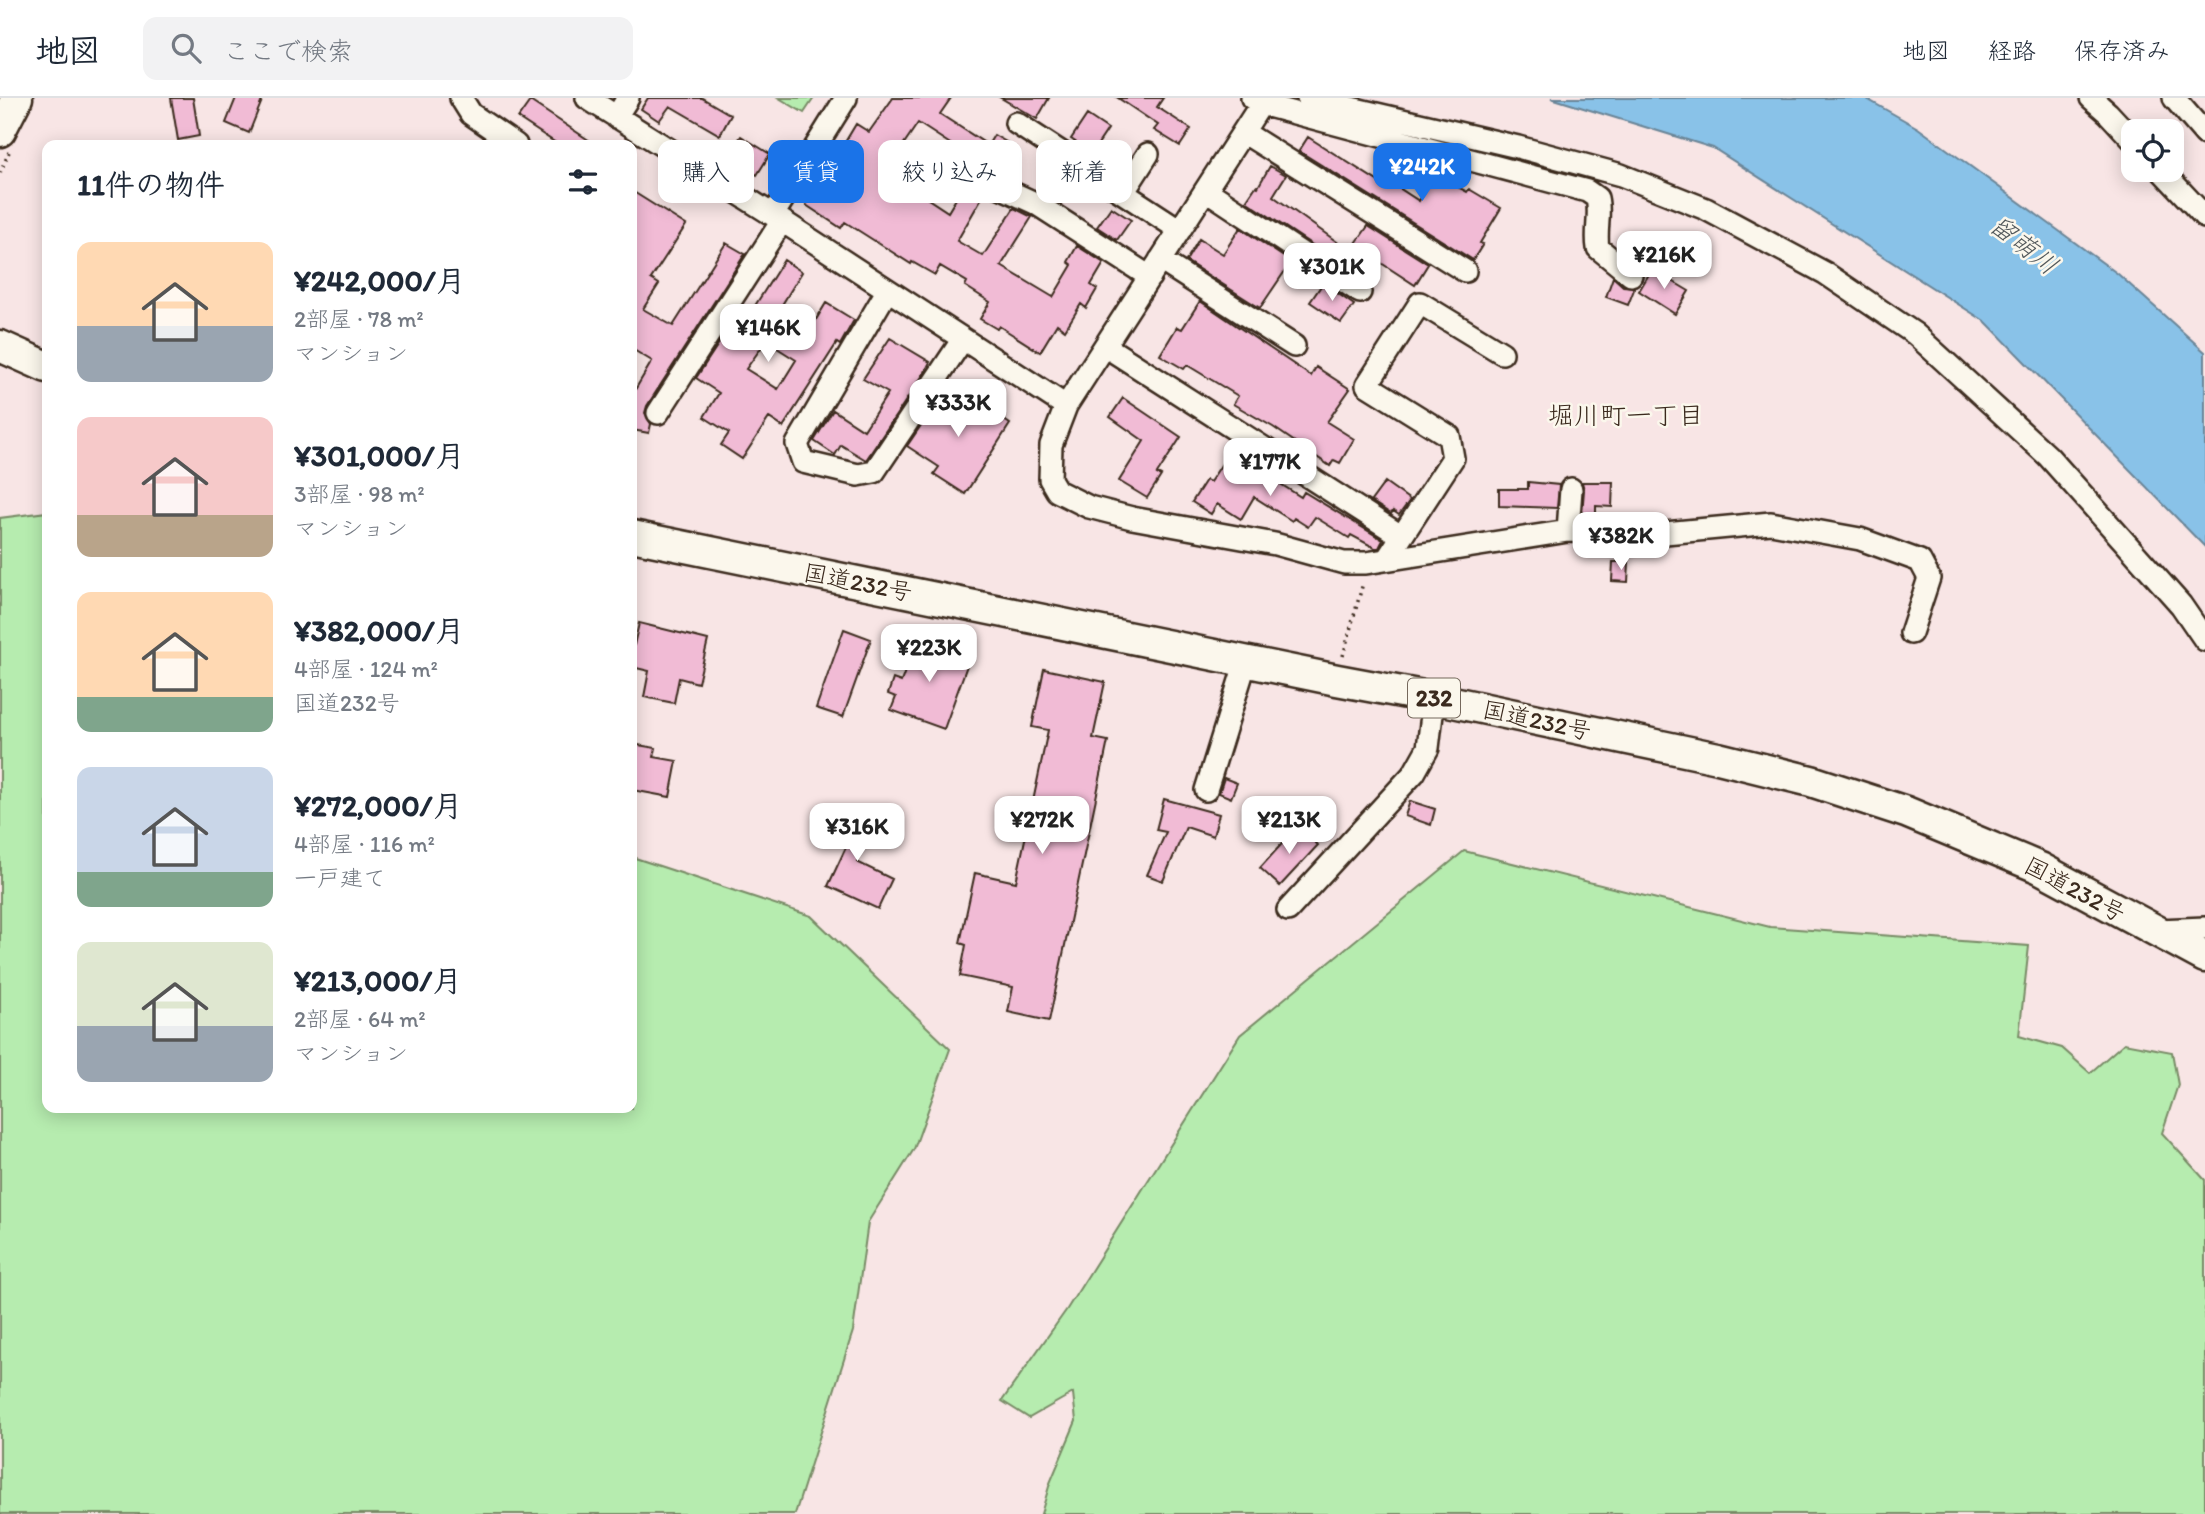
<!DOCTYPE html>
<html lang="ja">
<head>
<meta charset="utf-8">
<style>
	body { margin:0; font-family:Itim,"Klee One",sans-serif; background:#f2f2f3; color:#1f2937; height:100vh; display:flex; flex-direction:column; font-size:26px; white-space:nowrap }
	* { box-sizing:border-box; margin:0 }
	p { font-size:23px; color:#747a83 }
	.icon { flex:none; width:38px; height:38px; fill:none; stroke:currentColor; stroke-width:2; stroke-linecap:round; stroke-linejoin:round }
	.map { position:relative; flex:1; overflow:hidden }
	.sheet { position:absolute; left:42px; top:42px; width:595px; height:973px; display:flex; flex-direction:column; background:#fff; border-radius:14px; box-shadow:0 4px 18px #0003 }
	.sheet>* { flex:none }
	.top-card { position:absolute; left:658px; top:42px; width:665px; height:63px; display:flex; gap:14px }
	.fabs { position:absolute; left:2121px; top:21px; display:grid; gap:14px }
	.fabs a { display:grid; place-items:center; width:63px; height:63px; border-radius:14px; background:#fff; box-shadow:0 4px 18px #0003; font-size:35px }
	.price { position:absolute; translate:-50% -60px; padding:0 16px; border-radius:14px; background:#fff; color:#222; font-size:23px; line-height:46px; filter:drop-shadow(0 2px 4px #0008) }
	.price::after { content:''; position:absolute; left:50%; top:42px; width:21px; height:16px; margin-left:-10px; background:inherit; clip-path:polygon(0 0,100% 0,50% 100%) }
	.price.active { background:#1a73e8; color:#fff }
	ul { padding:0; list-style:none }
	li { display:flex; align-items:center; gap:21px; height:175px; padding:0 35px }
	li span { display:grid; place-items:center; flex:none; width:196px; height:140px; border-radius:14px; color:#555 }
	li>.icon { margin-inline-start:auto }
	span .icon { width:84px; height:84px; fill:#fffc; stroke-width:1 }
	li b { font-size:30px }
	h2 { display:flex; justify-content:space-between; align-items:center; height:84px; padding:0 35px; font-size:30px }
	.tag { padding:0 24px; border-radius:14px; background:#fff; box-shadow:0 4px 18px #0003; font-size:24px; line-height:63px }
	.tag.active { background:#1a73e8; color:#fff }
	header { display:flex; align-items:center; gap:42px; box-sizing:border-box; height:98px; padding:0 35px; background:#fff; border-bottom:2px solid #e0e1e3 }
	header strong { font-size:33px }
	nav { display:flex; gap:38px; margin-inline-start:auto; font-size:24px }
	.search { width:490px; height:63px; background:#f2f2f3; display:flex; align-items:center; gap:18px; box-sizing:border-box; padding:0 24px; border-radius:14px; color:#747a83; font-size:26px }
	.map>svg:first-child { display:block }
	.green { fill:#b6ecaf; stroke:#788b66; stroke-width:2 }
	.water { fill:#89c2e8; stroke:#6a8597; stroke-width:2 }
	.building { fill:#f1bbd5; stroke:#3b2a1e; stroke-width:2; fill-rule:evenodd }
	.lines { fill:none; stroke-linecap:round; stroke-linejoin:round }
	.minor-casing { stroke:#3b2a1e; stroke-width:26 }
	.highway-casing { stroke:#3b2a1e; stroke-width:35 }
	.path { stroke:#3b2a1e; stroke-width:3.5; stroke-dasharray:2 5; stroke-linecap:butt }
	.minor { stroke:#fbf7ec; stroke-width:21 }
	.highway { stroke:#fbf7ec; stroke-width:30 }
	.labels { text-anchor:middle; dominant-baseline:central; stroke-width:5; stroke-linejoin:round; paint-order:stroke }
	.shield { fill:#fbf7ec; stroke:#75685c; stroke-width:2 }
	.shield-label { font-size:23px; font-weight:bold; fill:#3b2a1e }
	.street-label { font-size:24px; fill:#3b2a1e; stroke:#fbf7ec }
	.water-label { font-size:26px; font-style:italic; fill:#52585b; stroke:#fbf7ec }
	.neighbourhood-label { font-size:26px; fill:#3b2a1e; stroke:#fbf7ec }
</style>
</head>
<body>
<header>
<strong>地図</strong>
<div class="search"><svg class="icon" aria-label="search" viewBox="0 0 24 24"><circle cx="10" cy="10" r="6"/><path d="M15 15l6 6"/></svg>ここで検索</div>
<nav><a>地図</a><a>経路</a><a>保存済み</a></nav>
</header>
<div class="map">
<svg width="2205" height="1416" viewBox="0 0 2205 1416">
	<rect width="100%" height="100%" fill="#f8e5e5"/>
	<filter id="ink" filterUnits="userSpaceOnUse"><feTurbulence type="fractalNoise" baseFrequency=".0143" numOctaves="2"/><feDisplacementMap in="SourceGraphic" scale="14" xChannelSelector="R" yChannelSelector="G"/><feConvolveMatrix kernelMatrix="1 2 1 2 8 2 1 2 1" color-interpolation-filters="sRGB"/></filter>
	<g filter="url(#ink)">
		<path class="green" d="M 779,0 L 814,0 L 804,15 Z
			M 47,414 L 47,1010 L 632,1010 L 632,759 L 811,818 L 950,951 L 914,1051 L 868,1124 L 853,1233 L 795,1416 L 0,1416 L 0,420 Z
			M 1464,753 L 1770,829 L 2029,848 L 2019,938 L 2062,950 L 2090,975 L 2124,945 L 2172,954 L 2178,987 L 2162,1035 L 2205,1082 L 2205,1416 L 1041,1416 L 1050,1385 L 1076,1323 L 1073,1295 L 1029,1320 L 1002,1303 L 1067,1211 L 1240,937 Z"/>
		<path class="water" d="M 1551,0 L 1865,0 L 1918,30 L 2118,176 L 2205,254 L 2205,449 L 1986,224 L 1713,50 Z"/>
		<path class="building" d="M 171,0 L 193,0 L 199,38 L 178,42 Z
			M 236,0 L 263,0 L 249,35 L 226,25 Z
			M 648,0 L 702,0 L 731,17 L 720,37 L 670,8 L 659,23 L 641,11 Z
			M 893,0 L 951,0 L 940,16 L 988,47 L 994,37 L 1015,49 L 1000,73 L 987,71 L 977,78 L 976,85 L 978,91 L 984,96 L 957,143 L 983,158 L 1014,110 L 1032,119 L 1001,168 L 1053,199 L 1072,167 L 1068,164 L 1077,148 L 1104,165 L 1091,187 L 1097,191 L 1086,210 L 1081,206 L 1065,232 L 1057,226 L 1040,254 L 999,228 L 997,231 L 980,221 L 990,204 L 965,188 L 967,184 L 940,168 L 935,177 L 912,164 L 911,166 L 845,124 L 841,130 L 806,107 L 818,87 L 828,93 L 852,51 L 844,46 L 856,26 L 869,34 ZM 918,25 L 978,64 L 948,114 L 910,89 L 923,72 L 899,53 Z
			M 1001,0 L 1049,0 L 1037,21 Z
			M 1118,0 L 1163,0 L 1157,9 L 1191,31 L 1180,48 L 1154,32 L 1158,27 Z
			M 530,3 L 596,47 L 559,47 L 518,20 Z
			M 1087,17 L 1108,31 L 1092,55 L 1071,41 Z
			M 741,38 L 770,56 L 757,77 L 727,59 Z
			M 1308,39 L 1379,84 L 1382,79 L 1419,103 L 1434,76 L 1467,94 L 1469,91 L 1501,110 L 1480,145 L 1483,146 L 1473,162 L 1299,53 Z
			M 1270,68 L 1286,77 L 1273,98 L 1347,151 L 1351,146 L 1354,148 L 1368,128 L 1428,166 L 1415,187 L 1375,161 L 1362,180 L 1246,103 L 1256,88 L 1258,89 Z
			M 1053,73 L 1074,87 L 1061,106 L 1040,93 Z
			M 632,93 L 686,127 L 651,181 L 659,186 L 643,211 L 673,228 L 726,145 L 745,156 L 647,308 L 645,315 L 651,326 L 649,335 L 632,332 L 632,297 L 652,263 L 632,251 Z
			M 1111,109 L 1131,122 L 1117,142 L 1097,129 Z
			M 1240,130 L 1291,164 L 1260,210 L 1186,163 L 1199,141 L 1223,156 Z
			M 784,162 L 802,174 L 777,215 L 808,235 L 826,205 L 854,222 L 840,247 L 837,245 L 783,329 L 769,320 L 742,361 L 721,347 L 729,335 L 704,319 L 719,295 L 696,280 L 725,236 L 731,241 L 749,212 L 751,214 ZM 766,243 L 796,262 L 778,291 L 746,271 Z
			M 1652,171 L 1689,193 L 1675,216 L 1639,193 Z
			M 1613,179 L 1623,188 L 1635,189 L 1628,207 L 1606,199 Z
			M 1323,185 L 1354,207 L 1341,225 L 1310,204 Z
			M 1200,203 L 1311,278 L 1316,269 L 1350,291 L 1327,324 L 1354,341 L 1340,365 L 1334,362 L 1330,368 L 1273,329 L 1233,306 L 1238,298 L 1187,267 L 1184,271 L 1160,257 L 1177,229 L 1182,231 Z
			M 890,240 L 930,264 L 925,274 L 866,362 L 841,347 L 835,357 L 814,343 L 833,312 L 864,332 L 888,295 L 863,281 Z
			M 947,289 L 978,309 L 980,306 L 1010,326 L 965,396 L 934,376 L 939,369 L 907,348 Z
			M 1123,300 L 1181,339 L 1157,376 L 1161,378 L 1147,400 L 1119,383 L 1144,343 L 1110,319 Z
			M 1231,352 L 1252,366 L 1254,362 L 1271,372 L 1268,378 L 1301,399 L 1304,394 L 1383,442 L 1379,450 L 1375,450 L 1351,437 L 1349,440 L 1315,419 L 1308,429 L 1294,420 L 1292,423 L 1254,399 L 1241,421 L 1217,406 L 1211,416 L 1192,404 L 1206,382 L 1210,384 Z
			M 1385,384 L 1410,402 L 1399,417 L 1393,413 L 1391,416 L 1371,403 Z
			M 1528,384 L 1559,387 L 1557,410 L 1499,408 L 1499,391 L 1528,391 Z
			M 1582,384 L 1613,384 L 1612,409 L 1596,408 L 1596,417 L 1582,416 L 1584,392 Z
			M 1613,464 L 1629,464 L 1628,484 L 1612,483 Z
			M 639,525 L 708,542 L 698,585 L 679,580 L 674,605 L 644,599 L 649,573 L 632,569 L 632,556 Z
			M 844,531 L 871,541 L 843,619 L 816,610 Z
			M 917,540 L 970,559 L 944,631 L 891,612 L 896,599 L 888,596 L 893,581 L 901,584 Z
			M 1044,571 L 1105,584 L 1093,640 L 1108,643 L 1049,923 L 1008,914 L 1013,889 L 960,878 L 966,847 L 960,845 L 975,775 L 1016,784 L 1048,632 L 1032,629 Z
			M 632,646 L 656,650 L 654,659 L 677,663 L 670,699 L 632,692 Z
			M 1224,680 L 1237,685 L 1231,700 L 1219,695 Z
			M 1164,701 L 1219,716 L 1213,738 L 1186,729 L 1163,783 L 1147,777 L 1166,734 L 1156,732 Z
			M 1410,703 L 1435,711 L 1431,727 L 1405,718 Z
			M 843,711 L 872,720 L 857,764 L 892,781 L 878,811 L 828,788 L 847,747 L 832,742 Z
			M 1298,728 L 1318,747 L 1280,788 L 1260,770 Z"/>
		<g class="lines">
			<g class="minor-casing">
				<path id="minor" d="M 461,0 L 471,16 L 516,47
					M 587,0 L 773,117 L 1066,308
					M 1252,0 L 1261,6 L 1587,93 L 1597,100 C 1601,117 1595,133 1598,150 L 1631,177
					M 1265,0 L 1066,308 L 1051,347 L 1050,381 L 1057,393 L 1089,409 L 1132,420 L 1275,446 L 1344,465 L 1366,465 L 1568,433 L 1644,437 L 1771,425 L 1860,441 L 1920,463 L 1929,480 L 1911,535
					M 1308,0 L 1518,49 L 1621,77 L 1706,111 L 1825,175 L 1915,236 L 2048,358 L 2181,507 L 2205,542
					M 2091,0 L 2108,15 L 2133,42
					M 2174,0 L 2205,36
					M 616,19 L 628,0
					M 1016,25 L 1180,132
					M 1243,34 L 1465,173
					M 2161,72 L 2205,119
					M 989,84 L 1035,105 L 1150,179
					M 1206,92 L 1360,194
					M 1123,95 L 1148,56
					M 773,117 L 846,0
					M 1160,162 L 1294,248
					M 887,193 L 797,346 L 803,364 L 858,377 L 874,374 L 963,241
					M 1105,248 L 1401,438
					M 658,315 L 782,123
					M 1568,433 L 1571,391
					M 1387,461 L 1453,360 L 1449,338 L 1367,287 L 1420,205 L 1502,255
					M 1206,692 L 1246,563
					M 1288,812 L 1414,675 L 1428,650 L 1434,600
					M 2158,832 L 2205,830"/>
			</g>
			<g class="highway-casing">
				<path id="highway" d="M 0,33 L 17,0
					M 0,248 L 47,269
					M 632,438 L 1337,582 L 1434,600 L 1718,660 L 1811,683 L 1906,714 L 2040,770 L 2205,859"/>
			</g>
			<path class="path" d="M 0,75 L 9,54
				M 1343,558 L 1363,485"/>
			<use href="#minor" class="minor"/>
			<use href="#highway" class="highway"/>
		</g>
	</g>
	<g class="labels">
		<rect class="shield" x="1408" y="580.5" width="52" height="39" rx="5"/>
		<g class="shield-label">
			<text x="1434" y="600">232</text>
		</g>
		<g class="street-label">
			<text transform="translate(858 484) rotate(11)">国道232号</text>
			<text transform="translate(1537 622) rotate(12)">国道232号</text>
			<text transform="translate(2075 791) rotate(28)">国道232号</text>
		</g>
		<g class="water-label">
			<text transform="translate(2024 147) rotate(38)">留萌川</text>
		</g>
		<g class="neighbourhood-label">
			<text x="1626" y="317">堀川町一丁目</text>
		</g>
	</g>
</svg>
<div class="fabs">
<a><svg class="icon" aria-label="locate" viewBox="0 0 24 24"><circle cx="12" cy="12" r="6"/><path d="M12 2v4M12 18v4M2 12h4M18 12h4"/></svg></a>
</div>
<b class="price active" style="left:1422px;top:105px">¥242K</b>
<b class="price" style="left:1664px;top:193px">¥216K</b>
<b class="price" style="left:1332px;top:205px">¥301K</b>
<b class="price" style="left:768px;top:266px">¥146K</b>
<b class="price" style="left:958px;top:341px">¥333K</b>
<b class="price" style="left:1270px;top:400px">¥177K</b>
<b class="price" style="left:1621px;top:474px">¥382K</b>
<b class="price" style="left:929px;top:586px">¥223K</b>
<b class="price" style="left:1042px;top:758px">¥272K</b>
<b class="price" style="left:1289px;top:758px">¥213K</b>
<b class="price" style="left:857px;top:765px">¥316K</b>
<div class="top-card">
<a class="tag">購入</a>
<a class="tag active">賃貸</a>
<a class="tag">絞り込み</a>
<a class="tag">新着</a>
</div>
<section class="sheet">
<h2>11件の物件<svg class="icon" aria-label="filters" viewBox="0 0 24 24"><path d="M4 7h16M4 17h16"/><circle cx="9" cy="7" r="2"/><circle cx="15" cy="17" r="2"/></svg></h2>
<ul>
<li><span style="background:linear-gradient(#ffd9b3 60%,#9aa5b1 0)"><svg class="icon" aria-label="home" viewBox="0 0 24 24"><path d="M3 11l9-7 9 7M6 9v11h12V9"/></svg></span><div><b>¥242,000/月</b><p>2部屋 · 78 m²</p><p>マンション</p></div></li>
<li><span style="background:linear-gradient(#f6c9c9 70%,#b9a48a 0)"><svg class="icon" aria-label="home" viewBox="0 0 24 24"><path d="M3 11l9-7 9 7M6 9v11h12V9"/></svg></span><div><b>¥301,000/月</b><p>3部屋 · 98 m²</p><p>マンション</p></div></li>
<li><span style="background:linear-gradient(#ffd9b3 75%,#7fa58c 0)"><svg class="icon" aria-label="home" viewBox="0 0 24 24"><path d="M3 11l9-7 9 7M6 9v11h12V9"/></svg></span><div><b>¥382,000/月</b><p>4部屋 · 124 m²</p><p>国道232号</p></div></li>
<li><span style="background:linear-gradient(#c9d6e8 75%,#7fa58c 0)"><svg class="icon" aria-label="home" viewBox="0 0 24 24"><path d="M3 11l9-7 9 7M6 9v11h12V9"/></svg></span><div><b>¥272,000/月</b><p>4部屋 · 116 m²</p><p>一戸建て</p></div></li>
<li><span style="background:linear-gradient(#dfe7d0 60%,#9aa5b1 0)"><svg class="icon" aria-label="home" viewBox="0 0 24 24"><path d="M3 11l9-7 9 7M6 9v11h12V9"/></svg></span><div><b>¥213,000/月</b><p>2部屋 · 64 m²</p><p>マンション</p></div></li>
</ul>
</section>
</div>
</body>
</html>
